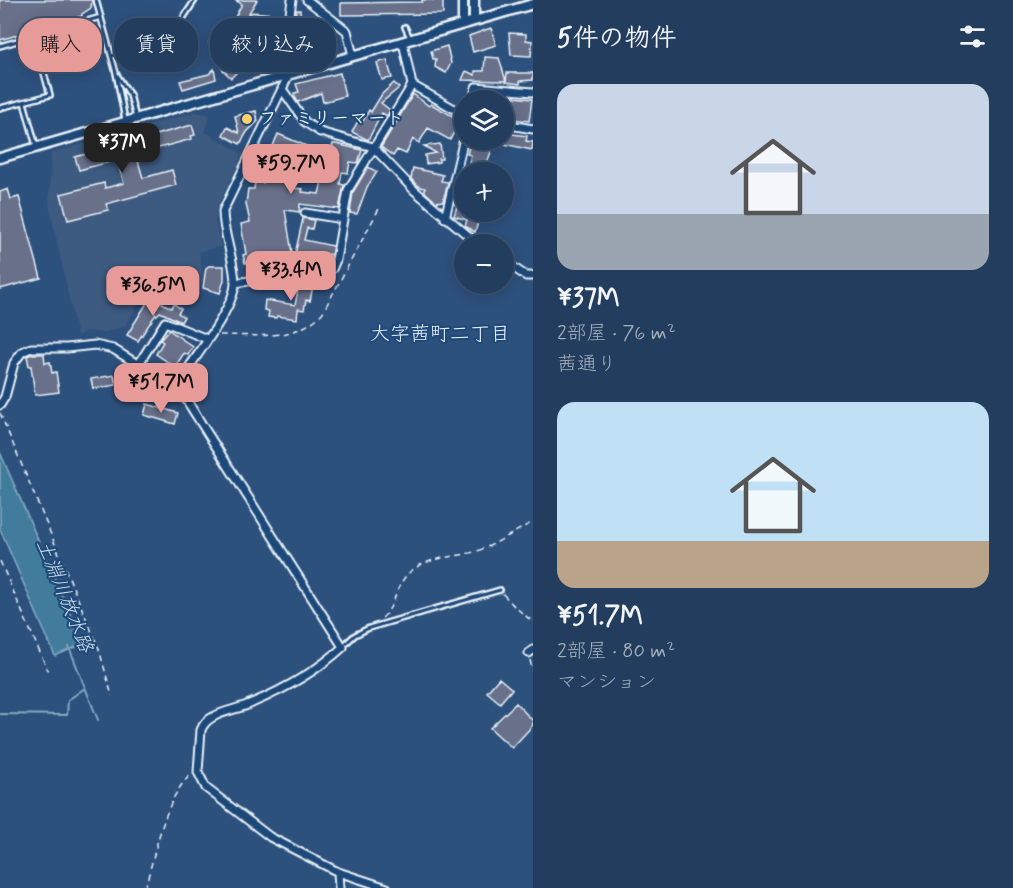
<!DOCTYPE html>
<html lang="ja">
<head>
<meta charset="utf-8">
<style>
	body { margin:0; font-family:Mynerve,"Klee One",sans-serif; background:#2e4867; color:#f1f3f6; height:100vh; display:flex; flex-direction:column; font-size:22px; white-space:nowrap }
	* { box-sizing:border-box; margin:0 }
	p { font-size:20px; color:#a2aebc }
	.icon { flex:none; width:33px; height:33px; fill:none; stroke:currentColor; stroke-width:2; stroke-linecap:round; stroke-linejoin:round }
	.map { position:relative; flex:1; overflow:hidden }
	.panel { display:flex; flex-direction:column; background:#223d5e; width:480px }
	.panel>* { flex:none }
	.guide { position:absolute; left:18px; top:18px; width:424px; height:54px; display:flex; gap:12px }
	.fabs { position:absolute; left:454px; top:90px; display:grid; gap:12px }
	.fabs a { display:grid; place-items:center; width:60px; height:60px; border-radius:50%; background:#223d5e; box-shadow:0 3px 15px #0003,0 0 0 2px #3f5673; font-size:30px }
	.price { position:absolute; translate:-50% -51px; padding:0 14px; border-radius:12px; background:#e69b98; color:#111; font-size:20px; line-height:39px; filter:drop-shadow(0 2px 3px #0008) }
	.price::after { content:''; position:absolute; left:50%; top:36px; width:18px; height:14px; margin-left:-9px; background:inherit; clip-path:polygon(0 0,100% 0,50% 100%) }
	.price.active { background:#222; color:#fff }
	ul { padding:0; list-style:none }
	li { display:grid; align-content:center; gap:12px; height:318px; padding:0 24px }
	li span { display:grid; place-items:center; height:186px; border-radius:18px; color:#555 }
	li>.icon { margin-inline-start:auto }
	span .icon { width:108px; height:108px; fill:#fffc; stroke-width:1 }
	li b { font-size:26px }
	h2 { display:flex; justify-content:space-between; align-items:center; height:72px; padding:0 24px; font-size:26px }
	.chip { padding:0 21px; border-radius:24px; background:#223d5e; box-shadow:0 3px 15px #0003,0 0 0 2px #3f5673; font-size:21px; line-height:54px }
	.chip.active { background:#e69b98; color:#111 }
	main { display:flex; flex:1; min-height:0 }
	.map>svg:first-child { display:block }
	.built { fill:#3e5a81 }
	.water { fill:#437c9d; stroke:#85abc1; stroke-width:1.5 }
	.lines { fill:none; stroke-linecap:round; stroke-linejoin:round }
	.stream { stroke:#85abc1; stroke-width:2 }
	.building { fill:#676f8a; stroke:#e8f1f8; stroke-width:1.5; fill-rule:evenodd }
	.service-casing { stroke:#e8f1f8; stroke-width:8 }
	.minor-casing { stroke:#e8f1f8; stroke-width:11 }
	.tertiary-casing { stroke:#e8f1f8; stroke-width:13 }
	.path { stroke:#e8f1f8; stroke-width:1.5; stroke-dasharray:6 4.5; stroke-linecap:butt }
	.service { stroke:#1f4a7a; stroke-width:3 }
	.minor { stroke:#1f4a7a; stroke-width:7 }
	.tertiary { stroke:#1f4a7a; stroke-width:8 }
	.poi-dot { fill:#ffd166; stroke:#1f4a7a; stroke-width:2 }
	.labels { text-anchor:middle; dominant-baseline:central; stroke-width:4.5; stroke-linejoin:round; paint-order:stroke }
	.poi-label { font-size:18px; font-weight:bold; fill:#e8f1f8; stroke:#1f4a7a; text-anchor:start }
	.neighbourhood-label { font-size:20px; fill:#e8f1f8; stroke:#1f4a7a }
	.water-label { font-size:20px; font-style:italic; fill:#cfdfea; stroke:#1f4a7a }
</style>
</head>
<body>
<main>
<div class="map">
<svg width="533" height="888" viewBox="0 0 533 888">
	<rect width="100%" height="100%" fill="#2d517d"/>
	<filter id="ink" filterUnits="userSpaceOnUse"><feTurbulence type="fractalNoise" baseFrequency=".0167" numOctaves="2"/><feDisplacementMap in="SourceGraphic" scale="12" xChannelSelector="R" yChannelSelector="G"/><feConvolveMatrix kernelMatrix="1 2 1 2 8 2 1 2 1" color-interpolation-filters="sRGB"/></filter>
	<g filter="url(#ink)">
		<path class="built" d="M 196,112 L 210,115 L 205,132 L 243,154 L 217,208 L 215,222 L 221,246 L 199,252 L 204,278 L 192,306 L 163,293 L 146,291 L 125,326 L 103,333 L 86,331 L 77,336 L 49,204 L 51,153 Z"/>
		<path class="water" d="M 0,452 L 83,644 L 55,656 L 0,529 Z"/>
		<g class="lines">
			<path class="stream" d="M 69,647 L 98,720
				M 0,714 L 67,715 L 68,700 L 85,688"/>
		</g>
		<path class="building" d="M 0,0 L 92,0 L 91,8 L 82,14 L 82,16 L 0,40 Z
			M 235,0 L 257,0 L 242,24 L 234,19 L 242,4 Z
			M 422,0 L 443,0 L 443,14 L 341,15 L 341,3 L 422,2 Z
			M 296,10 L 300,10 L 301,18 L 306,17 L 310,55 L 300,58 L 295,20 Z
			M 257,23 L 283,25 L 282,32 L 279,31 L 283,35 L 264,31 L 259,40 L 248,35 L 243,38 L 237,35 L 241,27 L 252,33 Z
			M 491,28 L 496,45 L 473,52 L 469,36 Z
			M 215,29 L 228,34 L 221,49 L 209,43 Z
			M 509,33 L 526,34 L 526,40 L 532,41 L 531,56 L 511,55 Z
			M 243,40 L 245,46 L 265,57 L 261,63 L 256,63 L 250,72 L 242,67 L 231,78 L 222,69 L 233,59 L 228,54 Z
			M 447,46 L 451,63 L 446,73 L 435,67 L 436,59 L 433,59 L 431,51 Z
			M 485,57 L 499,58 L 506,81 L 462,80 L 466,71 L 475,75 L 475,71 L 484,71 Z
			M 387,60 L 392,78 L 382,80 L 377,63 Z
			M 214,69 L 216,79 L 183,89 L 180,81 L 209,74 Z
			M 340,73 L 345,96 L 323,102 L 321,93 L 298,102 L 296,99 L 294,93 L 299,92 L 296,84 Z
			M 507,73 L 533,73 L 533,80 L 520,81 L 520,84 L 506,82 Z
			M 394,83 L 399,88 L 381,103 L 390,110 L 387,116 L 382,113 L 368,140 L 352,132 L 358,121 L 362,123 L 369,110 L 371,112 L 382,94 Z
			M 480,93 L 532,99 L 529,121 L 504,118 L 504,100 L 479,100 Z
			M 413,94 L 429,106 L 431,104 L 460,120 L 450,140 L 428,128 L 419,143 L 413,139 L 406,154 L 397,150 L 393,156 L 381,147 Z
			M 256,111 L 258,121 L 247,132 L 240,144 L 223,135 L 227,127 L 239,133 L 235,116 Z
			M 192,125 L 195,135 L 191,136 L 192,139 L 136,154 L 143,178 L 172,170 L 176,185 L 106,204 L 108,210 L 68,220 L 61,194 L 104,183 L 105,188 L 124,183 L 117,160 L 79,170 L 75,157 Z
			M 504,133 L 527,136 L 526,141 L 533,142 L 532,150 L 504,144 Z
			M 278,134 L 330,156 L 333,144 L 336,144 L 362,150 L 358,163 L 350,162 L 348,173 L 342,172 L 340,184 L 344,185 L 339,209 L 300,204 L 299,212 L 285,210 L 293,259 L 285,258 L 287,267 L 275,269 L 273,260 L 262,258 L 261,262 L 245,263 L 243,255 L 246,254 L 241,224 L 250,222 L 246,204 L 248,189 L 254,189 L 255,182 L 263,183 L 269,169 L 260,166 L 264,158 L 267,160 ZM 302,168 L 323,177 L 319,194 L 302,192 L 303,189 L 293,188 Z
			M 440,144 L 442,159 L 439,159 L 439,162 L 426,164 L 425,155 L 436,153 L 424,146 Z
			M 470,144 L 492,149 L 484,172 L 468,168 L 471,155 L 467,154 Z
			M 368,167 L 377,172 L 367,187 L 357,214 L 350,213 L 353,192 Z
			M 413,168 L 443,175 L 441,181 L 448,182 L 443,201 L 436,202 L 425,192 L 425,188 L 420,187 L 411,179 Z
			M 463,174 L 465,175 L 465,212 L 472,212 L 471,214 L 480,216 L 475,232 L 465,226 L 467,220 L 454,216 L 457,206 L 454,203 Z
			M 8,189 L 11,199 L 19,197 L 41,278 L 0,289 L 0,192 Z
			M 303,218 L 314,220 L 312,229 L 307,228 L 304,240 L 333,246 L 331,255 L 324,253 L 321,265 L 294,259 Z
			M 209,266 L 224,266 L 224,280 L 220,293 L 203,288 L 206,268 Z
			M 300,279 L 314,281 L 310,301 L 306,300 L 304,310 L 298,309 L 297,319 L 277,316 L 276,318 L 268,317 L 269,311 L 264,310 L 265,300 L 295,305 Z
			M 150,298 L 154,298 L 171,308 L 174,304 L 181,309 L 178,313 L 184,317 L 181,322 L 160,312 L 157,315 L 156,314 L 138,341 L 127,335 Z
			M 169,330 L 193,347 L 188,355 L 184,353 L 175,367 L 156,354 L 163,342 L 160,340 Z
			M 32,354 L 44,354 L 45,363 L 50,362 L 52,373 L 56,372 L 59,392 L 35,395 L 31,366 L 29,366 L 27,356 Z
			M 114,375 L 116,385 L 93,389 L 91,379 Z
			M 147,404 L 178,413 L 175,424 L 144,415 Z
			M 499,678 L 512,689 L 500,703 L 487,692 Z
			M 516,703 L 533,721 L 533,725 L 512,748 L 490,728 Z"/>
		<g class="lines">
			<g class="service-casing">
				<path id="service" d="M 96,0 L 116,73 L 125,120
					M 405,27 L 410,38
					M 0,46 L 101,17
					M 112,56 L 169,40 L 195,0
					M 117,75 L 130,95 L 136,118
					M 24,102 L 36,146
					M 0,108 L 50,95 L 34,36
					M 344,645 L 355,635 L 369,628 L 500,590"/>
			</g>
			<g class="minor-casing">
				<path id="minor" d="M 307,0 L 347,31 L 353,56
					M 253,17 L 289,20
					M 248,41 L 295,62
					M 403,42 L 412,85 L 465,115
					M 282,89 L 305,122 L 320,132 L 373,147 L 414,190 L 478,244
					M 473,100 L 476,87 L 533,92
					M 504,124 L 533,129
					M 305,213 L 343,219
					M 445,218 L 465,134
					M 504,261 L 526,276 L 533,276
					M 235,283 L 332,269 L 336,260 L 348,190 L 412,85
					M 138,365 L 165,322 L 207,339
					M 175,387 C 190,365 234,308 235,284 C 235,260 223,236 223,211 L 295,62 L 289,20 L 292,0
					M 0,405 L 5,397 L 14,363 L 22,352 L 31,348 L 67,348 L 95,345 L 113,349 L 175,387 L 187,401 L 343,647 C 317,671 285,689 252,703 C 240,709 225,710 213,717 C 207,720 203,725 201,730 L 198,772 L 206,788 L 270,837 L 338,872 L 339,888
					M 529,653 L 533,650
					M 338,872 L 387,888"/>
			</g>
			<g class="tertiary-casing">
				<path id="tertiary" d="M 463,0 L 463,24
					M 474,21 L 474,0
					M 0,158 L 533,4"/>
			</g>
			<path class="path" d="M 220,335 C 255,335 298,342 323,312 L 380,207
				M 0,413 L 99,649 L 112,696
				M 0,561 L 48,671
				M 503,594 L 515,607 L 533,622
				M 382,618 C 397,605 395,581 414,569 C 434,555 458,558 480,550 C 498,543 516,531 533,522
				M 530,660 L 533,674
				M 145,888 C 155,855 165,795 192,774"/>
			<use href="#service" class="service"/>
			<use href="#minor" class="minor"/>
			<use href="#tertiary" class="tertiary"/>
		</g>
	</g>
	<circle class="poi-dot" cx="247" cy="119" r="6"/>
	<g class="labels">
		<g class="poi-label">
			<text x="259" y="119">ファミリーマート</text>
		</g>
		<g class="neighbourhood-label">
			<text x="440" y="334">大字茜町二丁目</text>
		</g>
		<g class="water-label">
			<text transform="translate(64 596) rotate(68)">土淵川放水路</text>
		</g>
	</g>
</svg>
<div class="fabs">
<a><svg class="icon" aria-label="layers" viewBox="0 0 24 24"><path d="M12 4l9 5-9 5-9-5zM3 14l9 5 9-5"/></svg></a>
<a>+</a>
<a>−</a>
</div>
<b class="price active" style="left:122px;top:174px">¥37M</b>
<b class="price" style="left:291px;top:195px">¥59.7M</b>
<b class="price" style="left:291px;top:302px">¥33.4M</b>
<b class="price" style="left:153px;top:317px">¥36.5M</b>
<b class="price" style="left:161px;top:414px">¥51.7M</b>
<div class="guide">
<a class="chip active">購入</a>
<a class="chip">賃貸</a>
<a class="chip">絞り込み</a>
</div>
</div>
<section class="panel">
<h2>5件の物件<svg class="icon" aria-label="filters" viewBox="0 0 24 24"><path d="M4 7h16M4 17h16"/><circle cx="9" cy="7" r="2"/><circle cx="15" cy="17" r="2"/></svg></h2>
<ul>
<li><span style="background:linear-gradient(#c9d6e8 70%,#9aa5b1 0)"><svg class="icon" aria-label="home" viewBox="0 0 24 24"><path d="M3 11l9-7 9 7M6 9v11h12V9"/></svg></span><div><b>¥37M</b><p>2部屋 · 76 m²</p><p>茜通り</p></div></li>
<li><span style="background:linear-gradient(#bfe0f5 75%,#b9a48a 0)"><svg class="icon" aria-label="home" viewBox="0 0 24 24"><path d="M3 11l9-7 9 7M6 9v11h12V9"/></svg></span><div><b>¥51.7M</b><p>2部屋 · 80 m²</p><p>マンション</p></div></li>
</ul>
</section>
</main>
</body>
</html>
